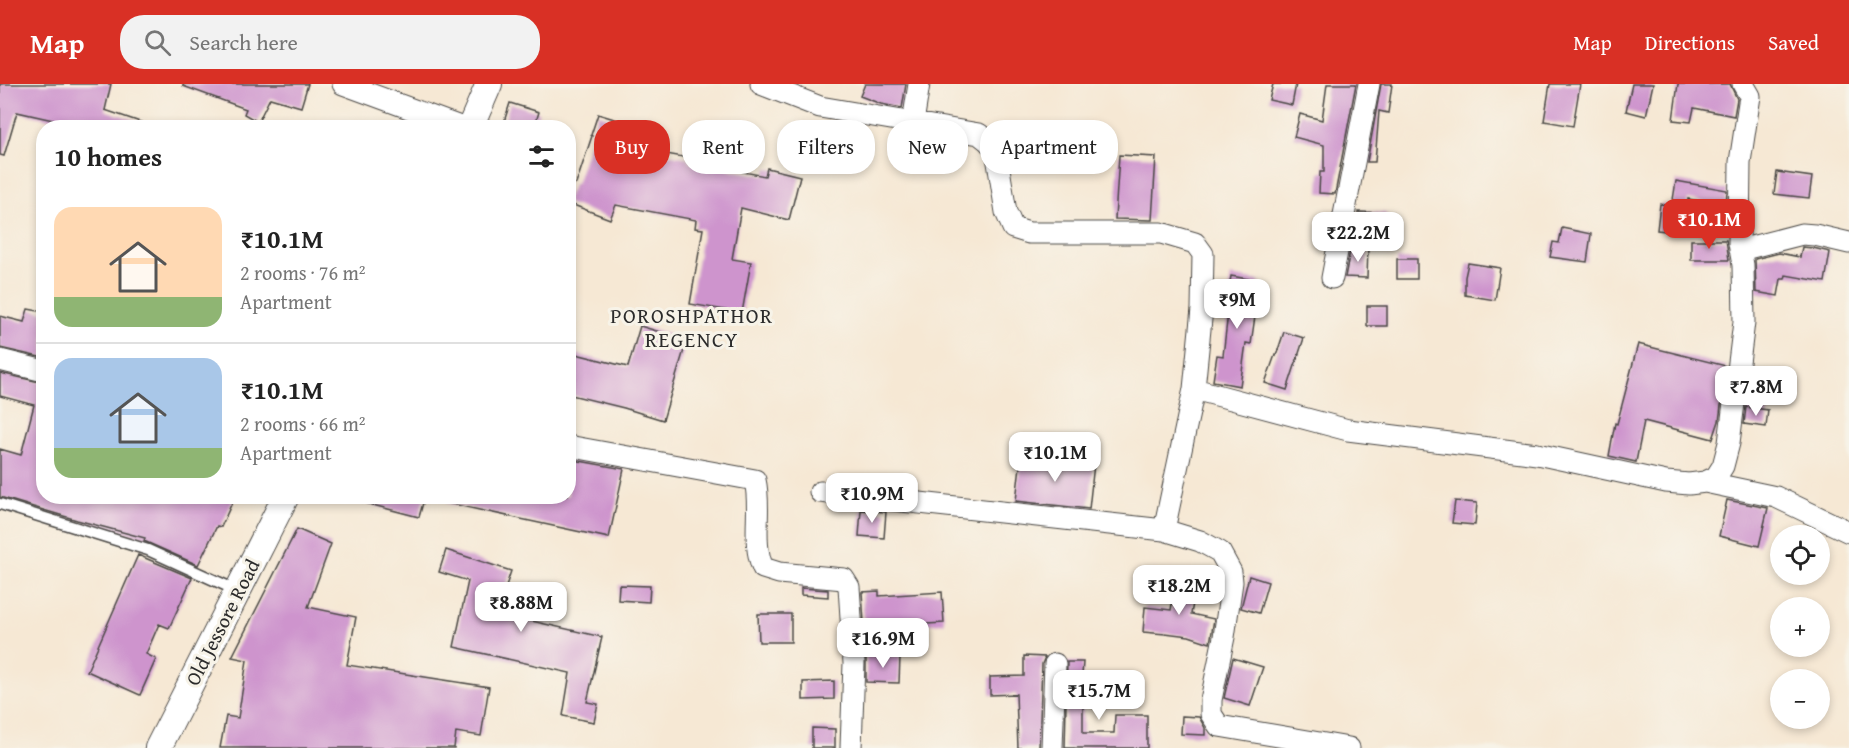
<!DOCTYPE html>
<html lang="en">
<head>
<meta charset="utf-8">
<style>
	body { margin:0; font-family:"Gentium Book Plus",serif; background:#f2f2f2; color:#222; height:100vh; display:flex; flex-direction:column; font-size:22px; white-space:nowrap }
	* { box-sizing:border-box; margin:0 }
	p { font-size:20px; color:#767676 }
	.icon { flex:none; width:33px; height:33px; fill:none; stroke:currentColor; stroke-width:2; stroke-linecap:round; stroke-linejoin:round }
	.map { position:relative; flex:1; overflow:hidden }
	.details { position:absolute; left:36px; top:36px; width:540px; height:384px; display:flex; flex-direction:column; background:#fff; border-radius:24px; box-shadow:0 3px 9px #0003 }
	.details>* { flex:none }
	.top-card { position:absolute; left:594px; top:36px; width:570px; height:54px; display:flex; gap:12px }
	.controls { position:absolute; left:1770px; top:441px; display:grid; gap:12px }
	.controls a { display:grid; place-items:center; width:60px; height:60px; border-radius:50%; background:#fff; box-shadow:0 3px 9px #0003; font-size:30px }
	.price { position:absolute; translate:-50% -51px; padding:0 14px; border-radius:12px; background:#fff; color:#222; font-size:20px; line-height:39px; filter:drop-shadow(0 2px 3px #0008) }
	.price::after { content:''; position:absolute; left:50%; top:36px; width:18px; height:14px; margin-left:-9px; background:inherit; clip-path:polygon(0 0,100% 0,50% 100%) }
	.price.current { background:#d93025; color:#fff }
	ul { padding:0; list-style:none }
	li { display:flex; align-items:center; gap:18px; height:150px; padding:0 18px }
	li+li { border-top:2px solid #e0e0e0 }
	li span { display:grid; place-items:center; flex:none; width:168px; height:120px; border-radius:18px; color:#555 }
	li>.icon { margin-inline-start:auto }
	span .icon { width:72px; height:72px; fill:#fffc; stroke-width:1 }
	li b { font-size:26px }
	h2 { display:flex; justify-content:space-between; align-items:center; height:72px; padding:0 18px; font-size:26px }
	.chip { padding:0 21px; border-radius:24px; background:#fff; box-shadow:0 3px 9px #0003; font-size:21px; line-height:54px }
	.chip.current { background:#d93025; color:#fff }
	header { display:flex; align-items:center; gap:36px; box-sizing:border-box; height:84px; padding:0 30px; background:#d93025; color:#fff }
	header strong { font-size:28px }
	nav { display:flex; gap:33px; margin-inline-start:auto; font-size:21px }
	.search { width:420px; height:54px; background:#f2f2f2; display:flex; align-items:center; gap:15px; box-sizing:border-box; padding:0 21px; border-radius:24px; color:#767676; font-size:22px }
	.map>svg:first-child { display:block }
	.building { fill:#ce94cd }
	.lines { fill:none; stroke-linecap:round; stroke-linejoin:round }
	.service-casing { stroke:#494744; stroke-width:13 }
	.minor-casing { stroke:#494744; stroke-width:23 }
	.tertiary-casing { stroke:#494744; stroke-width:28 }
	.service { stroke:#fff; stroke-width:10 }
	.minor { stroke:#fff; stroke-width:21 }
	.tertiary { stroke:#fff; stroke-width:26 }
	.labels { text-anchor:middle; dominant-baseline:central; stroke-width:6; stroke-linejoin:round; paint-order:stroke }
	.street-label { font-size:20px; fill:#2b2b2b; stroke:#f7f3e8 }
	.neighbourhood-label { font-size:21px; letter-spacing:1.5px; fill:#2b2b2b; stroke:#f7f3e8 }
</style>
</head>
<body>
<header>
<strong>Map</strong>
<div class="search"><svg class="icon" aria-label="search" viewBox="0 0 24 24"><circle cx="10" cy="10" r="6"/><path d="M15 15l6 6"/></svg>Search here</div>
<nav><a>Map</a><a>Directions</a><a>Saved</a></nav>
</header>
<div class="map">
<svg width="1849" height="664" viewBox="0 0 1849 664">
	<rect width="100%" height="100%" fill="#f7f3e8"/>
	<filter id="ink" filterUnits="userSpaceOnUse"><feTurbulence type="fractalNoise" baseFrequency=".0167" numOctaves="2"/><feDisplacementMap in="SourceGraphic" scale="12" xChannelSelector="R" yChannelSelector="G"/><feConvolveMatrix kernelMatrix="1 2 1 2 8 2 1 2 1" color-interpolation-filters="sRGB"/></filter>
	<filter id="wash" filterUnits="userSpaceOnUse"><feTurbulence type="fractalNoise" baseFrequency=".008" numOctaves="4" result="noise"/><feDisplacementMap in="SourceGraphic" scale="24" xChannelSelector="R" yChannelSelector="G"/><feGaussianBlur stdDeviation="1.35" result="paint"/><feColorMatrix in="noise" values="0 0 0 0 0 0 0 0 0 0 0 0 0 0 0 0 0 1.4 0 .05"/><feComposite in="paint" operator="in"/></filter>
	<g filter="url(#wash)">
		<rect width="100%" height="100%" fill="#f6e8d4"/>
		<g id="blocks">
			<path class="building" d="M 0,0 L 111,0 L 105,26 L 149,41 L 148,44 L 60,44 L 62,38 L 17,28 L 4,72 L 0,71 Z
				M 183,0 L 308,0 L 301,23 L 270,14 L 258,38 L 244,30 L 246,25 L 183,2 Z
				M 865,0 L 906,0 L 902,24 L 881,20 L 860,12 Z
				M 1273,0 L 1296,0 L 1292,21 L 1269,16 Z
				M 1327,0 L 1356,0 L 1335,110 L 1319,109 L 1320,88 L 1324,88 L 1324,61 L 1294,53 L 1300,30 L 1322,36 Z
				M 1381,0 L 1392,0 L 1388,29 L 1379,27 L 1375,78 L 1367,78 Z
				M 1550,0 L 1580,0 L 1573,42 L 1544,37 Z
				M 1632,0 L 1653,0 L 1646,32 L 1626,27 Z
				M 1678,0 L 1730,0 L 1737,15 L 1734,32 L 1694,24 L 1691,38 L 1673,36 Z
				M 510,19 L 539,28 L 534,44 L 502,44 Z
				M 598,30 L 624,38 L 616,61 L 689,74 L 688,78 L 765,92 L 767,84 L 800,92 L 789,136 L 741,124 L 732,175 L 751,178 L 742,229 L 690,220 L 703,145 L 695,144 L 696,136 L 616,121 L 610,135 L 568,119 L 568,113 L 574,100 L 576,100 L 592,52 L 591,51 Z
				M 1119,71 L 1156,73 L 1152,136 L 1115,135 Z
				M 1777,88 L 1812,93 L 1809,114 L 1774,110 Z
				M 1676,97 L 1727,106 L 1726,122 L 1688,115 L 1684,149 L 1657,146 L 1660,120 L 1672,122 Z
				M 1358,128 L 1386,129 L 1386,150 L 1358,150 Z
				M 1562,144 L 1591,150 L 1587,178 L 1550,173 L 1553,158 L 1559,159 Z
				M 1691,156 L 1726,156 L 1729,176 L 1691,176 Z
				M 1351,162 L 1368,163 L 1367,194 L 1345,193 Z
				M 1802,163 L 1813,164 L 1830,168 L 1825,198 L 1786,191 L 1785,195 L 1781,195 L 1778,212 L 1756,208 L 1755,175 L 1779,169 L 1800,173 Z
				M 1397,175 L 1417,175 L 1417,195 L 1397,195 Z
				M 1468,179 L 1500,184 L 1495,216 L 1465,211 L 1465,193 Z
				M 1231,192 L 1260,197 L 1251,260 L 1246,259 L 1240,302 L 1213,297 L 1217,271 L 1223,272 L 1229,220 L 1226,220 Z
				M 1367,222 L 1387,222 L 1387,242 L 1367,242 Z
				M 28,225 L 44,228 L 44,274 L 0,264 L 0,232 L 24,238 Z
				M 640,242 L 687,256 L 663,336 L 624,324 L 571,311 L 571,309 L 568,309 L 568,268 L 628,283 Z
				M 1284,248 L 1304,254 L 1287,306 L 1265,299 L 1275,271 L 1276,272 Z
				M 1638,260 L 1726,282 L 1719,337 L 1713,355 L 1644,337 L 1636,378 L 1609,372 L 1615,339 L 1617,340 Z
				M 0,289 L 44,299 L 44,412 L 235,412 L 221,443 L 217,442 L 198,481 L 144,457 L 145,454 L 77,436 L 0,413 L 0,365 L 21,371 L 34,321 L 0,312 Z
				M 1746,323 L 1768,326 L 1766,343 L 1744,340 Z
				M 1021,373 L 1094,380 L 1089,425 L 1016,417 Z
				M 568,375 L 624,385 L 609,454 L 447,419 L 447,412 L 568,412 Z
				M 362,412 L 425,412 L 419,433 L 361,418 Z
				M 1727,416 L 1768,424 L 1759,462 L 1719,452 Z
				M 1455,417 L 1477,419 L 1475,441 L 1452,439 Z
				M 861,426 L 886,428 L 884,454 L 859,452 Z
				M 297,445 L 331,460 L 308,523 L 356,533 L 347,581 L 489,603 L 481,652 L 456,648 L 454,664 L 220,664 L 226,632 L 238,634 L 247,576 L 232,573 Z
				M 446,466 L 511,487 L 497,529 L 602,553 L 587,618 L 598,620 L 594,638 L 563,632 L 570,589 L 454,563 L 468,497 L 439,488 Z
				M 138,471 L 192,494 L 169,544 L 159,540 L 146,570 L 156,575 L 140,611 L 87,587 Z
				M 1249,492 L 1268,498 L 1259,529 L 1241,524 Z
				M 1176,494 L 1197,498 L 1191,530 L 1214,535 L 1210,559 L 1189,552 L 1165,549 L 1165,550 L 1143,548 L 1145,523 L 1171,526 Z
				M 619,501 L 650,502 L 649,518 L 618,516 Z
				M 801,504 L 828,506 L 828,513 L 801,511 Z
				M 879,507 L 879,512 L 942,508 L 944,539 L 908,541 L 907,536 L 864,538 L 862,508 Z
				M 758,530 L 791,530 L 791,558 L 759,558 Z
				M 866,571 L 900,572 L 899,599 L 866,598 Z
				M 1024,572 L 1045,573 L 1042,580 L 1039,664 L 1018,664 L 1016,610 L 990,611 L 990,593 L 1024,592 Z
				M 1233,574 L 1263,583 L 1250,622 L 1224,614 Z
				M 1067,578 L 1083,578 L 1080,617 L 1083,617 L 1083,649 L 1114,649 L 1115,631 L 1147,631 L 1147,664 L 1065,664 Z
				M 834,597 L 834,615 L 803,616 L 803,598 Z
				M 1182,632 L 1199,633 L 1205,644 L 1205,651 L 1181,650 Z
				M 812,644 L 835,645 L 835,664 L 812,664 Z"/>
		</g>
	</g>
	<g filter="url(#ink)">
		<use href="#blocks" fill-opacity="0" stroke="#494744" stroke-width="1.5"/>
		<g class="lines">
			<g class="service-casing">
				<path id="service" d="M 0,420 L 148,466 L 238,507"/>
			</g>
			<g class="minor-casing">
				<path id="minor" d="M 343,0 L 463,44
					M 761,0 L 820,23 L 979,50 L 988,57 L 996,66 L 1006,128 L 1013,144 L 1029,149 L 1161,149 L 1195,159 L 1203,170 L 1202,225 L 1194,305 L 1348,346 L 1537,370 L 1666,398 L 1689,400 L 1705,398 L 1716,393 L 1723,382 L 1729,359 L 1744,238 L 1743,181 L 1739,159 L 1740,78 L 1750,12 L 1743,0
					M 913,39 L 919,0
					M 1740,166 L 1802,150 L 1815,151 L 1849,159
					M 1332,194 L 1369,0
					M 0,276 L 44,287
					M 1194,305 L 1164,446 L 1200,457 L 1220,468 L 1231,488 L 1232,498 L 1224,553 L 1211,616 L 1211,630 L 1219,642 L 1349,664
					M 568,362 L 755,396 C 762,425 751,457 763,484 L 779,489 L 844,495 L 849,503 L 854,579 L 851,664
					M 1705,398 L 1776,413 L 1849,448
					M 820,408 L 1164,446
					M 1052,664 L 1055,580"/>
			</g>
			<g class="tertiary-casing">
				<path id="tertiary" d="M 470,44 L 489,0
					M 158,664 L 286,412"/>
			</g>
			<use href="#service" class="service"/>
			<use href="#minor" class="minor"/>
			<use href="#tertiary" class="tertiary"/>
		</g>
	</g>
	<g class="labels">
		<g class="street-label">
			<text transform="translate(222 538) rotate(-63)">Old Jessore Road</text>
		</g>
		<g class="neighbourhood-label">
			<text x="692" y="231">POROSHPATHOR<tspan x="692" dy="24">REGENCY</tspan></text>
		</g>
	</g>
</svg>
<div class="controls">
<a><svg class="icon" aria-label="locate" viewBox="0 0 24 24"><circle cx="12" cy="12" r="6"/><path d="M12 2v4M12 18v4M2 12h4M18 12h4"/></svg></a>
<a>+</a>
<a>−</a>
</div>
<b class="price current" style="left:1709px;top:166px">₹10.1M</b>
<b class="price" style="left:1358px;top:179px">₹22.2M</b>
<b class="price" style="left:1237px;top:246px">₹9M</b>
<b class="price" style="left:1756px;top:333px">₹7.8M</b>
<b class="price" style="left:1055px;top:399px">₹10.1M</b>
<b class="price" style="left:872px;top:440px">₹10.9M</b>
<b class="price" style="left:1179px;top:532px">₹18.2M</b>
<b class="price" style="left:521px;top:549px">₹8.88M</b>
<b class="price" style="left:883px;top:585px">₹16.9M</b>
<b class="price" style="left:1099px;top:637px">₹15.7M</b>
<div class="top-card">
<a class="chip current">Buy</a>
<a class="chip">Rent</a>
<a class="chip">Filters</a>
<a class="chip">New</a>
<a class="chip">Apartment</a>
</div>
<section class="details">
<h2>10 homes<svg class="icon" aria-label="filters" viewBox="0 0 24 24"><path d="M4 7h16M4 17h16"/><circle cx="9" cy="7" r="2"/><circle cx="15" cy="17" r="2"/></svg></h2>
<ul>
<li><span style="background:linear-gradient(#ffd9b3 75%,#8fb573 0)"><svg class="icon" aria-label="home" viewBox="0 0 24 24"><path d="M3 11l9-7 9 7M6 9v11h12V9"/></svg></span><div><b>₹10.1M</b><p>2 rooms · 76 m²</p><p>Apartment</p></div></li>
<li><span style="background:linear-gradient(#a9c7e8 75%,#8fb573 0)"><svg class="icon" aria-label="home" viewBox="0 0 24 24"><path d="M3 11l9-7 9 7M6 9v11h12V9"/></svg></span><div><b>₹10.1M</b><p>2 rooms · 66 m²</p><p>Apartment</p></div></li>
</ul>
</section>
</div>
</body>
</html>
